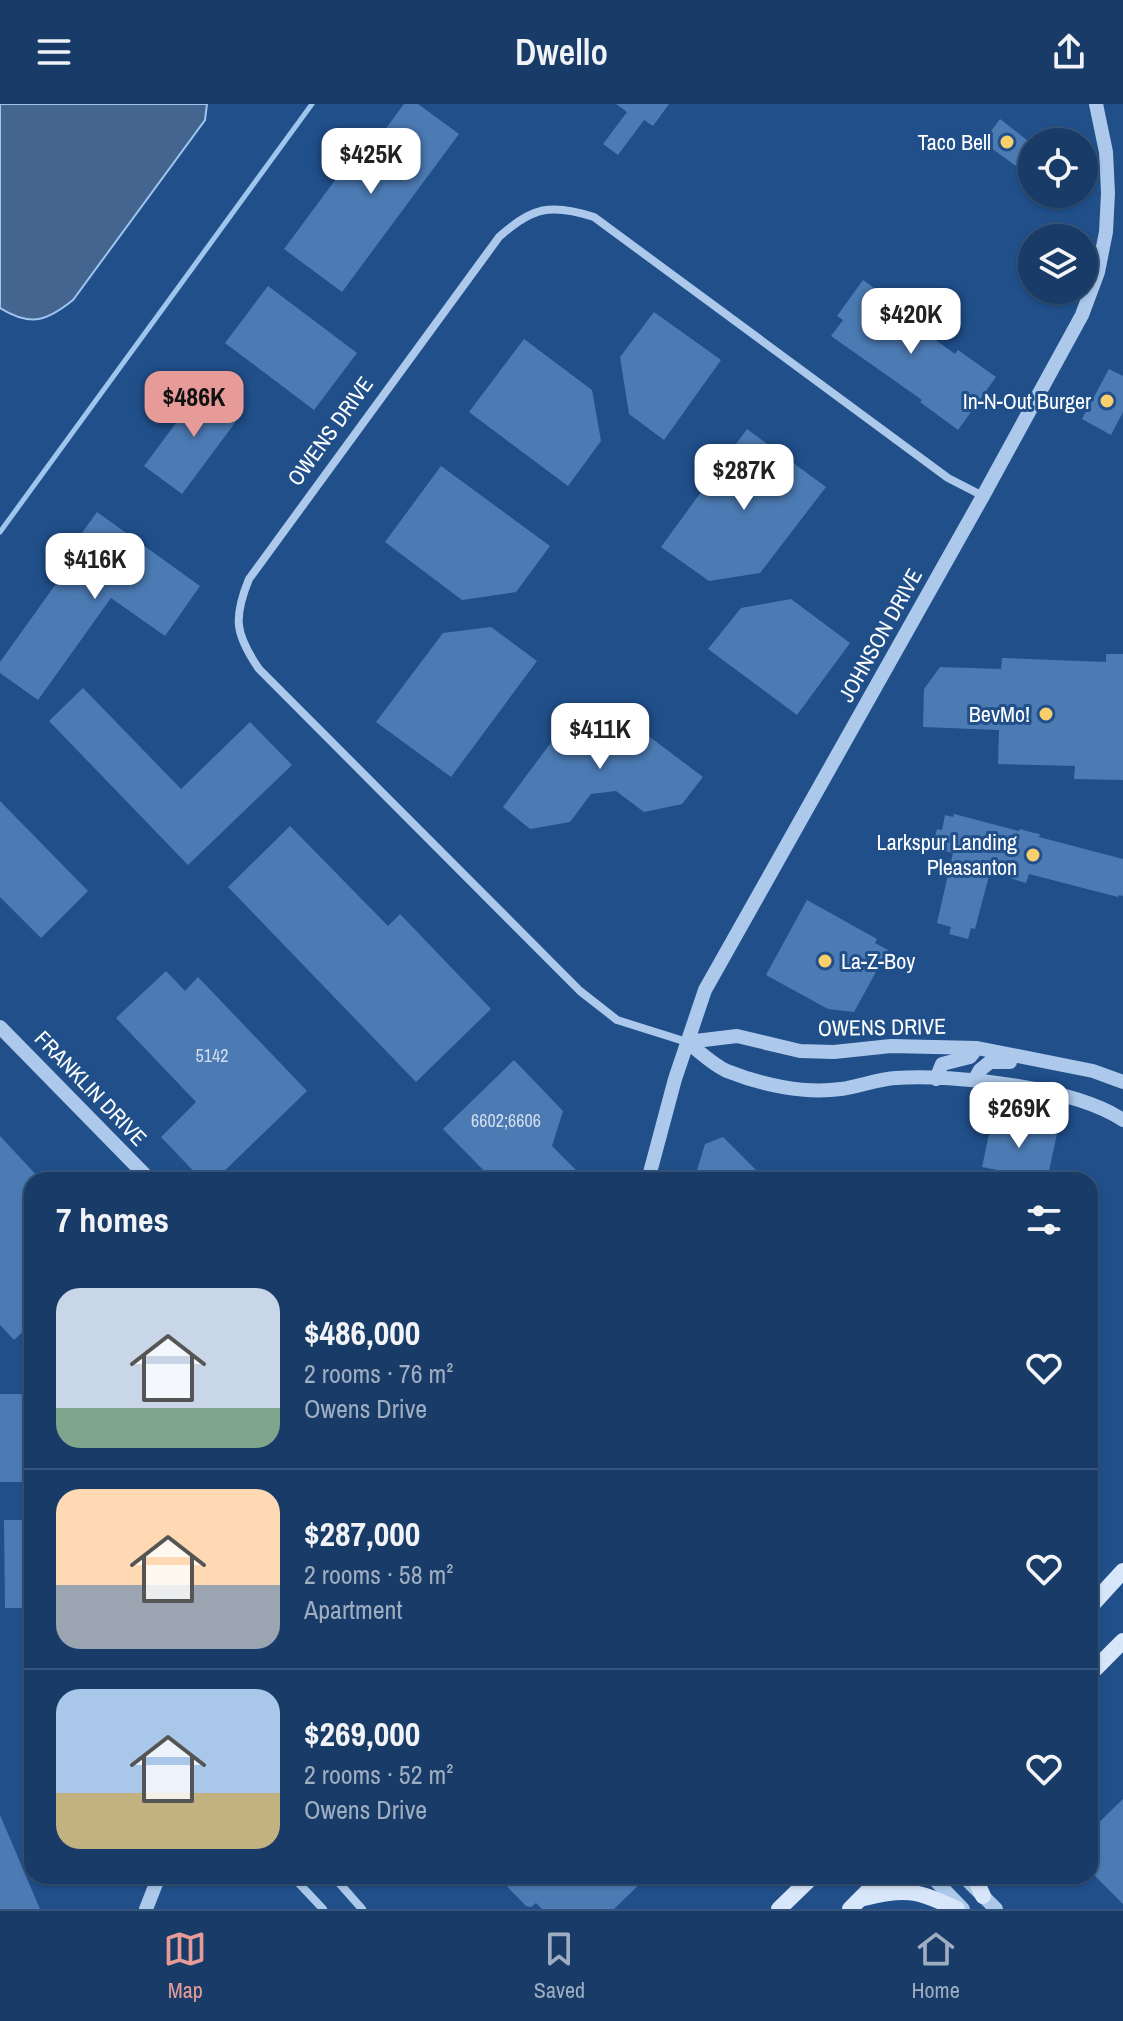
<!DOCTYPE html>
<html lang="en">
<head>
<meta charset="utf-8">
<style>
	body { margin:0; font-family:"Archivo Narrow",sans-serif; background:#21426e; color:#f1f3f6; height:100vh; display:flex; flex-direction:column; font-size:30px; white-space:nowrap }
	* { box-sizing:border-box; margin:0 }
	p { font-size:26px; color:#9fadc0 }
	.icon { flex:none; width:44px; height:44px; fill:none; stroke:currentColor; stroke-width:2; stroke-linecap:round; stroke-linejoin:round }
	.map { position:relative; flex:1; overflow:hidden }
	.side { position:absolute; left:24px; top:1068px; width:1074px; height:712px; display:flex; flex-direction:column; background:#183b68; border-radius:24px; box-shadow:0 2px 6px #0004,0 0 0 2px #36557c }
	.side>* { flex:none }
	.tools { position:absolute; left:1018px; top:24px; display:grid; gap:16px }
	.tools a { display:grid; place-items:center; width:80px; height:80px; border-radius:50%; background:#183b68; box-shadow:0 2px 6px #0004,0 0 0 2px #36557c; font-size:40px }
	.price { position:absolute; translate:-50% -68px; padding:0 18px; border-radius:16px; background:#fff; color:#222; font-size:26px; line-height:52px; filter:drop-shadow(0 2px 4px #0008) }
	.price::after { content:''; position:absolute; left:50%; top:48px; width:24px; height:18px; margin-left:-12px; background:inherit; clip-path:polygon(0 0,100% 0,50% 100%) }
	.price.on { background:#e69b98; color:#111 }
	ul { padding:0; list-style:none }
	li { display:flex; align-items:center; gap:24px; height:200px; padding:0 32px }
	li+li { border-top:2px solid #36557c }
	li span { display:grid; place-items:center; flex:none; width:224px; height:160px; border-radius:24px; color:#555 }
	li>.icon { margin-inline-start:auto }
	span .icon { width:96px; height:96px; fill:#fffc; stroke-width:1 }
	li b { font-size:34px }
	h2 { display:flex; justify-content:space-between; align-items:center; height:96px; padding:0 32px; font-size:34px }
	header { display:flex; justify-content:space-between; align-items:center; height:104px; padding:0 32px; background:#183b68; font-size:36px; font-weight:600 }
	.dock { display:flex; justify-content:space-around; align-items:center; height:112px; border-top:2px solid #36557c; background:#183b68; font-size:22px; color:#9fadc0 }
	.dock a { display:grid; justify-items:center; gap:4px }
	.dock .on { color:#e69b98 }
	.map>svg:first-child { display:block }
	.water { fill:#43658f; stroke:#9fc4ed; stroke-width:2 }
	.lines { fill:none; stroke-linecap:round; stroke-linejoin:round }
	.stream { stroke:#9fc4ed; stroke-width:5 }
	.building { fill:#4c7bb4 }
	.minor { stroke:#acc9eb; stroke-width:8 }
	.tertiary { stroke:#acc9eb; stroke-width:14 }
	.secondary { stroke:#d7e6f9; stroke-width:16 }
	.poi-dot { fill:#f9cf6c; stroke:#204f8a; stroke-width:3 }
	.labels { text-anchor:middle; dominant-baseline:central; stroke-width:6; stroke-linejoin:round; paint-order:stroke }
	.number-label { font-size:18px; fill:#d2deec }
	.poi-label { font-size:22px; fill:#fff; stroke:#204f8a; text-anchor:end }
	.street-label { font-size:22px; fill:#fff; stroke:#204f8a }
</style>
</head>
<body>
<header><svg class="icon" aria-label="menu" viewBox="0 0 24 24"><path d="M4 6h16M4 12h16M4 18h16"/></svg>Dwello<svg class="icon" aria-label="share" viewBox="0 0 24 24"><path d="M12 15V3M7 8l5-5 5 5M5 13v7h14v-7"/></svg></header>
<div class="map">
<svg width="1123" height="1805" viewBox="0 0 1123 1805">
	<rect width="100%" height="100%" fill="#204f8a"/>
	<path class="water" d="M 0,0 L 207,0 L 205,16 L 73,196 C 47,217 31,223 0,204 Z"/>
	<g class="lines">
		<path class="stream" d="M 0,428 L 312,0"/>
	</g>
	<path class="building" d="M 404,0 L 418,0 L 459,30 L 342,188 L 284,145 L 350,56 L 358,62 Z
		M 616,0 L 669,0 L 653,22 L 644,16 L 618,51 L 603,40 L 627,8 Z
		M 1000,15 L 1032,40 L 1016,62 L 983,38 Z
		M 863,176 L 900,203 L 897,208 L 955,250 L 958,246 L 996,273 L 958,326 L 920,298 L 922,296 L 831,232 L 843,216 L 837,212 Z
		M 268,182 L 357,249 L 314,306 L 225,239 Z
		M 654,208 L 721,256 L 664,336 L 629,310 L 620,253 Z
		M 524,235 L 592,286 L 601,337 L 568,382 L 469,308 Z
		M 1109,265 L 1123,272 L 1123,308 L 1111,331 L 1082,315 Z
		M 205,280 L 243,308 L 182,390 L 144,362 Z
		M 747,325 L 826,383 L 760,469 L 709,477 L 661,443 Z
		M 441,362 L 550,442 L 516,488 L 462,496 L 385,438 Z
		M 97,408 L 200,482 L 165,532 L 111,494 L 38,596 L 0,569 L 0,558 L 68,463 L 61,458 Z
		M 791,495 L 850,539 L 797,611 L 708,545 L 741,504 Z
		M 491,523 L 537,557 L 451,673 L 376,618 L 443,529 Z
		M 1106,550 L 1123,550 L 1123,676 L 1074,675 L 1075,662 L 998,660 L 999,626 L 923,623 L 924,585 L 940,563 L 1001,565 L 1002,554 L 1106,558 Z
		M 83,584 L 181,685 L 250,618 L 292,661 L 188,761 L 49,617 Z
		M 610,603 L 703,673 L 682,700 L 644,708 L 616,687 L 591,690 L 570,718 L 530,725 L 503,703 L 573,609 Z
		M 0,697 L 88,787 L 41,834 L 0,793 Z
		M 954,710 L 1019,727 L 1020,725 L 1030,728 L 1040,730 L 1039,733 L 1123,755 L 1123,792 L 1119,791 L 1118,793 L 1029,770 L 1026,779 L 990,768 L 975,825 L 971,824 L 968,835 L 949,830 L 951,823 L 937,819 L 953,749 L 932,744 L 937,725 L 942,726 L 945,711 L 953,713 Z
		M 290,722 L 388,822 L 400,810 L 491,905 L 416,978 L 228,783 Z
		M 807,796 L 877,835 L 875,839 L 888,846 L 854,908 L 828,905 L 766,871 Z
		M 166,867 L 185,887 L 198,873 L 307,987 L 215,1076 L 202,1076 L 161,1033 L 196,998 L 116,914 Z
		M 514,956 L 563,1007 L 552,1042 L 586,1076 L 493,1076 L 443,1025 Z
		M 992,1016 L 1057,1030 L 1047,1076 L 982,1063 Z
		M 0,1032 L 41,1076 L 32,1076 L 32,1219 L 14,1236 L 0,1221 Z
		M 723,1033 L 766,1076 L 694,1076 L 705,1040 Z
		M 0,1290 L 32,1290 L 32,1378 L 0,1378 Z
		M 4,1416 L 32,1416 L 32,1504 L 5,1504 Z
		M 1123,1695 L 1123,1800 L 1090,1767 L 1090,1727 Z
		M 0,1711 L 40,1805 L 0,1805 Z
		M 497,1772 L 648,1772 L 614,1805 L 542,1805 L 536,1799 L 531,1803 L 526,1802 Z"/>
	<g class="lines">
		<path class="minor" d="M 687,938 L 617,916 L 580,887 L 259,565 C 235,530 233,514 249,475 L 499,133 C 532,103 551,99 594,113 L 948,374 L 983,392
			M 292,1772 L 323,1805
			M 333,1772 L 362,1805"/>
		<path class="tertiary" d="M 0,923 L 150,1076
			M 687,938 C 699,947 713,961 727,967 C 762,981 804,990 841,985 C 859,983 877,975 896,974 C 954,970 1074,983 1123,1016
			M 687,938 L 737,932 L 800,947 L 834,948 L 891,942 L 977,944 L 1093,967 L 1123,978
			M 936,975 L 942,960 L 970,953 L 977,944
			M 975,975 L 980,966 L 990,958 L 1010,958
			M 648,1076 L 675,975 L 705,886 L 983,392 L 1082,211 L 1098,168 L 1106,128 L 1108,89 L 1106,48 L 1096,0
			M 931,1772 L 963,1805
			M 963,1772 L 996,1805
			M 146,1805 L 159,1772"/>
		<path class="secondary" d="M 1090,1503 L 1123,1467
			M 1090,1570 L 1123,1537
			M 974,1772 L 983,1792
			M 860,1795 C 906,1784 914,1785 957,1805
			M 779,1805 L 813,1772
			M 850,1805 L 883,1772"/>
	</g>
	<g class="poi-dot">
		<circle cx="1007" cy="38" r="8"/>
		<circle cx="1107" cy="297" r="8"/>
		<circle cx="1046" cy="610" r="8"/>
		<circle cx="1033" cy="751" r="8"/>
		<circle cx="825" cy="857" r="8"/>
	</g>
	<g class="labels">
		<g class="number-label">
			<text x="212" y="951">5142</text>
			<text x="506" y="1016">6602;6606</text>
		</g>
		<g class="poi-label">
			<text x="991" y="38">Taco Bell</text>
			<text x="1091" y="297">In-N-Out Burger</text>
			<text x="1030" y="610">BevMo!</text>
			<text x="1017" y="738">Larkspur Landing<tspan x="1017" dy="25">Pleasanton</tspan></text>
			<text x="841" y="857" text-anchor="start">La-Z-Boy</text>
		</g>
		<g class="street-label">
			<text transform="translate(330 327) rotate(-54)">OWENS DRIVE</text>
			<text transform="translate(880 531) rotate(-61)">JOHNSON DRIVE</text>
			<text transform="translate(882 923) rotate(-1)">OWENS DRIVE</text>
			<text transform="translate(91 984) rotate(46)">FRANKLIN DRIVE</text>
		</g>
	</g>
</svg>
<div class="tools">
<a><svg class="icon" aria-label="locate" viewBox="0 0 24 24"><circle cx="12" cy="12" r="6"/><path d="M12 2v4M12 18v4M2 12h4M18 12h4"/></svg></a>
<a><svg class="icon" aria-label="layers" viewBox="0 0 24 24"><path d="M12 4l9 5-9 5-9-5zM3 14l9 5 9-5"/></svg></a>
</div>
<b class="price" style="left:371px;top:92px">$425K</b>
<b class="price" style="left:911px;top:252px">$420K</b>
<b class="price on" style="left:194px;top:335px">$486K</b>
<b class="price" style="left:744px;top:408px">$287K</b>
<b class="price" style="left:95px;top:497px">$416K</b>
<b class="price" style="left:600px;top:667px">$411K</b>
<b class="price" style="left:1019px;top:1046px">$269K</b>
<section class="side">
<h2>7 homes<svg class="icon" aria-label="filters" viewBox="0 0 24 24"><path d="M4 7h16M4 17h16"/><circle cx="9" cy="7" r="2"/><circle cx="15" cy="17" r="2"/></svg></h2>
<ul>
<li><span style="background:linear-gradient(#c9d6e8 75%,#7fa58c 0)"><svg class="icon" aria-label="home" viewBox="0 0 24 24"><path d="M3 11l9-7 9 7M6 9v11h12V9"/></svg></span><div><b>$486,000</b><p>2 rooms · 76 m²</p><p>Owens Drive</p></div><svg class="icon" aria-label="heart" viewBox="0 0 24 24"><path d="M12 20l-8-8c-3-5 5-10 8-4 3-6 11-1 8 4z"/></svg></li>
<li><span style="background:linear-gradient(#ffd9b3 60%,#9aa5b1 0)"><svg class="icon" aria-label="home" viewBox="0 0 24 24"><path d="M3 11l9-7 9 7M6 9v11h12V9"/></svg></span><div><b>$287,000</b><p>2 rooms · 58 m²</p><p>Apartment</p></div><svg class="icon" aria-label="heart" viewBox="0 0 24 24"><path d="M12 20l-8-8c-3-5 5-10 8-4 3-6 11-1 8 4z"/></svg></li>
<li><span style="background:linear-gradient(#a9c7e8 65%,#c2b280 0)"><svg class="icon" aria-label="home" viewBox="0 0 24 24"><path d="M3 11l9-7 9 7M6 9v11h12V9"/></svg></span><div><b>$269,000</b><p>2 rooms · 52 m²</p><p>Owens Drive</p></div><svg class="icon" aria-label="heart" viewBox="0 0 24 24"><path d="M12 20l-8-8c-3-5 5-10 8-4 3-6 11-1 8 4z"/></svg></li>
</ul>
</section>
</div>
<nav class="dock">
<a class="on"><svg class="icon" aria-label="map" viewBox="0 0 24 24"><path d="M3 6l6-2 6 2 6-2v14l-6 2-6-2-6 2zM9 4v14M15 6v14"/></svg>Map</a>
<a><svg class="icon" aria-label="saved" viewBox="0 0 24 24"><path d="M7 4h10v16l-5-4-5 4z"/></svg>Saved</a>
<a><svg class="icon" aria-label="home" viewBox="0 0 24 24"><path d="M3 11l9-7 9 7M6 9v11h12V9"/></svg>Home</a>
</nav>
</body>
</html>
